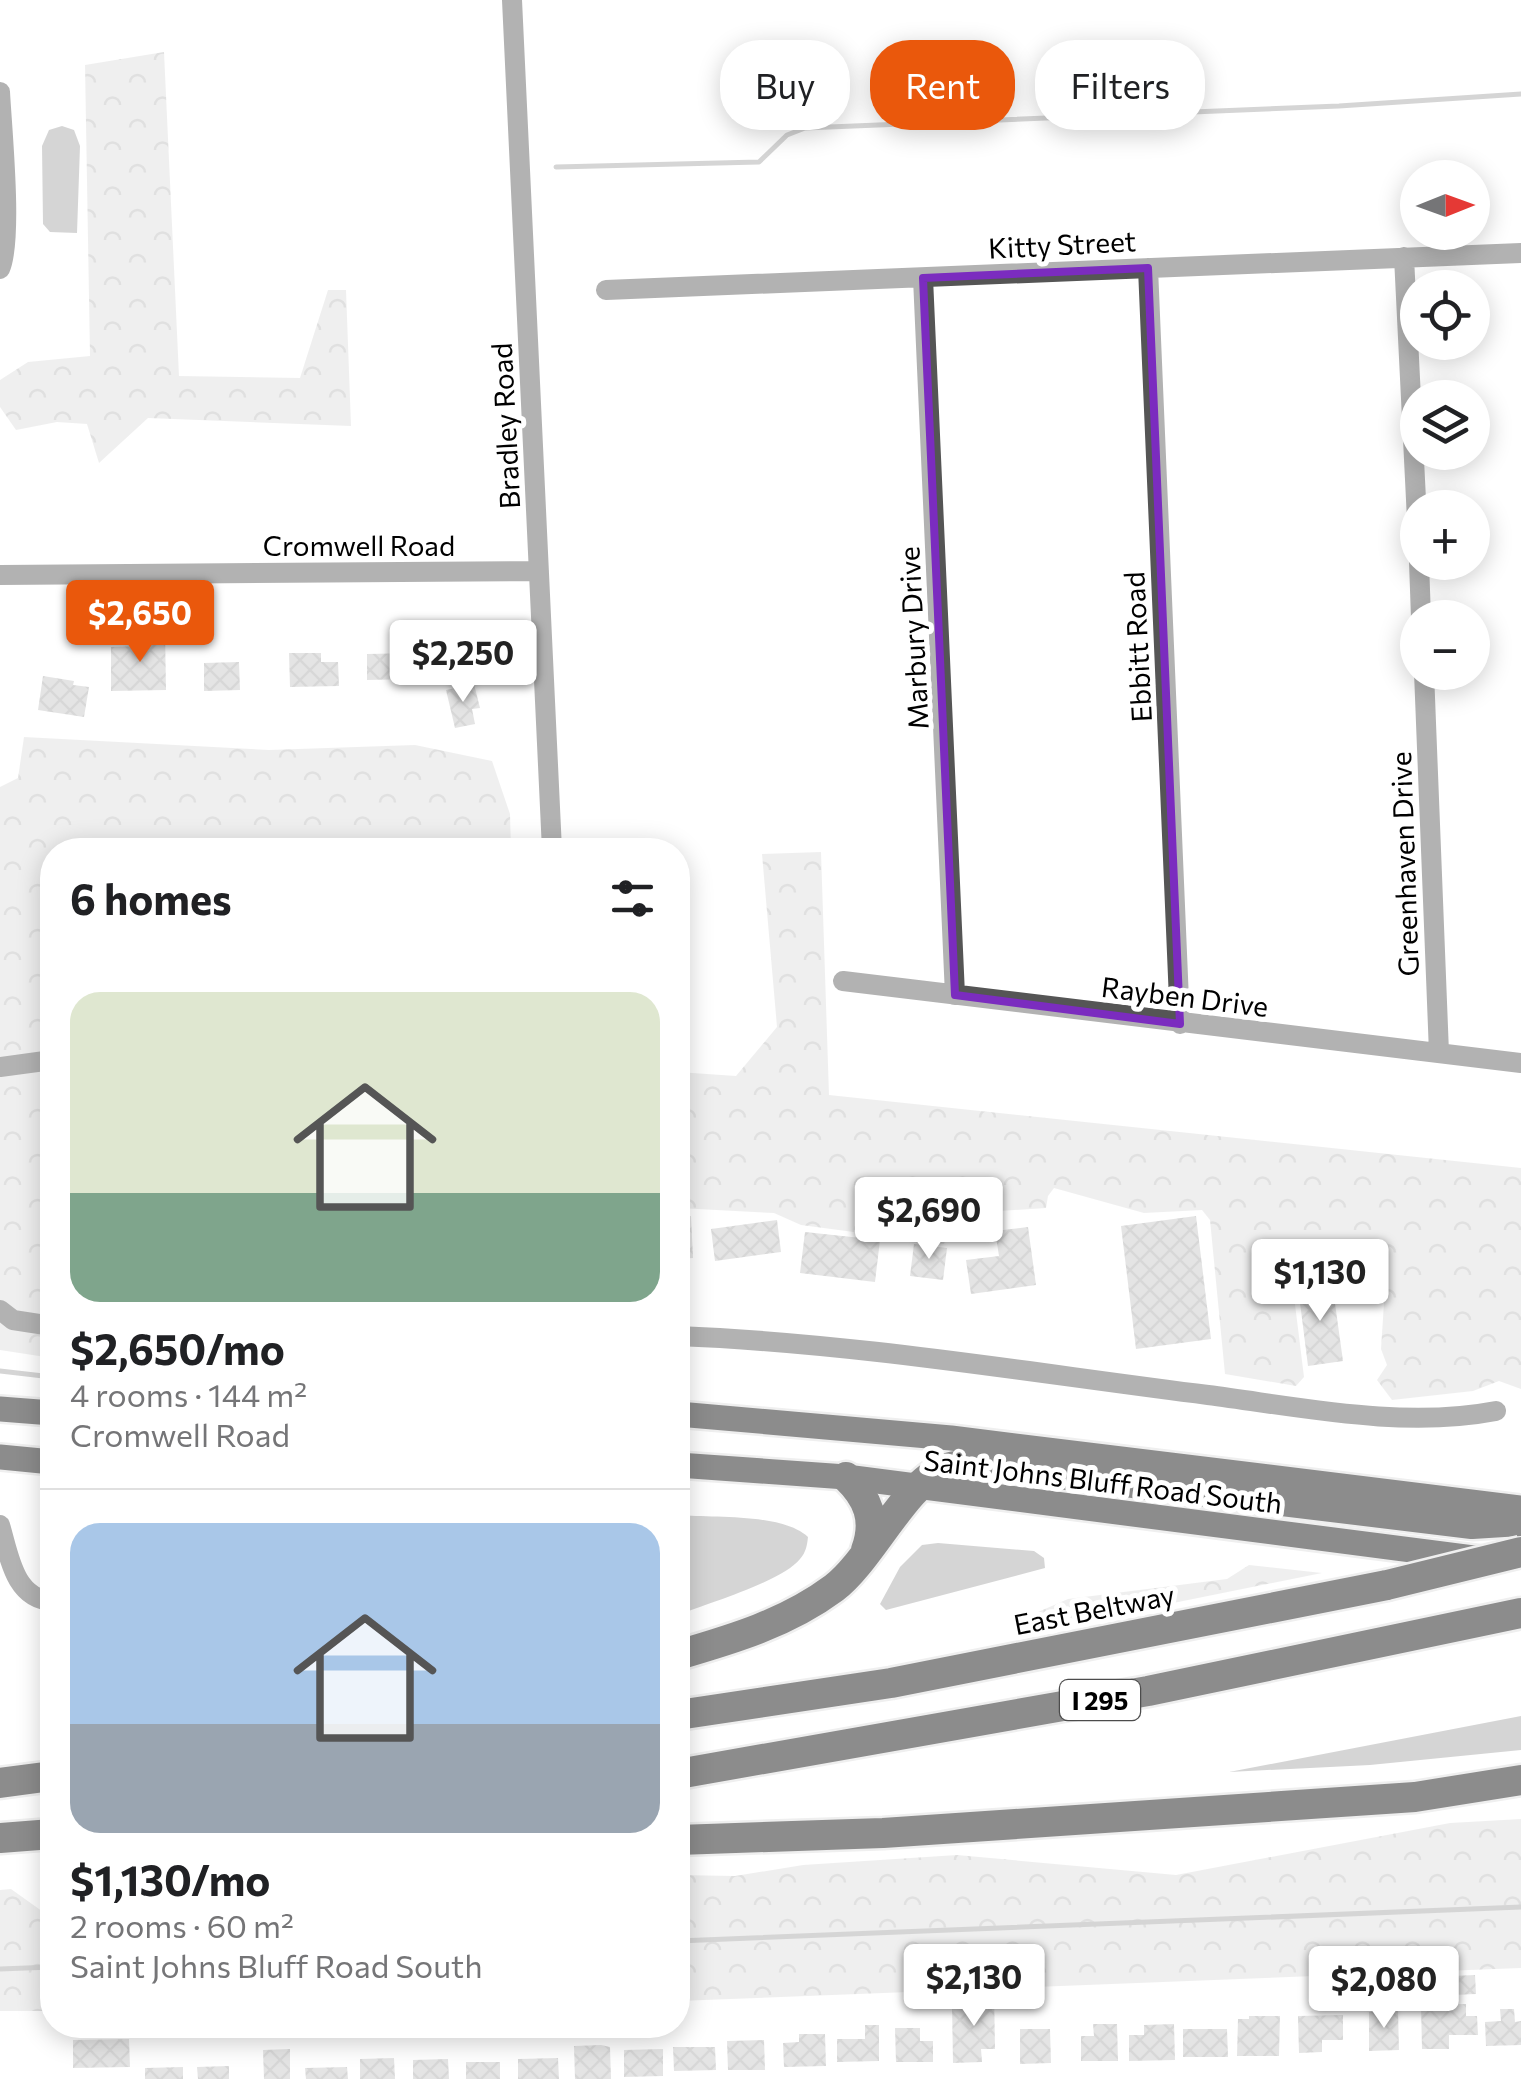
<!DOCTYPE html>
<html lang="en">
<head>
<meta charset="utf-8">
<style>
	body { margin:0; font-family:Commissioner,sans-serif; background:#f6f6f6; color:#202124; height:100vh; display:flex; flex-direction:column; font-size:38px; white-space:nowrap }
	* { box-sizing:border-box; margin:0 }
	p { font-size:32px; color:#757577 }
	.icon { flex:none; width:55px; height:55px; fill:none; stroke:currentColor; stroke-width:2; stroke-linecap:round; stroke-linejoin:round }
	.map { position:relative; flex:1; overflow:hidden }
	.details { position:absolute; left:40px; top:838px; width:650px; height:1200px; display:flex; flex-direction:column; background:#fff; border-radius:40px; box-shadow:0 5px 25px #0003 }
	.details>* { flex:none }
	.top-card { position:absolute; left:720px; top:40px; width:650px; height:90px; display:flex; gap:20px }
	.needle { width:65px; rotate:89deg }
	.fabs { position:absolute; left:1400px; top:160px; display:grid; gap:20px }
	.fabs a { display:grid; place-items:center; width:90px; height:90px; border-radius:50%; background:#fff; box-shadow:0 5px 25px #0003; font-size:50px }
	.price { position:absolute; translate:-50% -85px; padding:0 22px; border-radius:10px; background:#fff; color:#222; font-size:32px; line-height:65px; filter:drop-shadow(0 2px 5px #0008) }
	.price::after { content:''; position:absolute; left:50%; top:60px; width:30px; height:22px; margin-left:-15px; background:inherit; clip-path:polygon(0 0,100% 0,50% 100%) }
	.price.current { background:#ea580c; color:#fff }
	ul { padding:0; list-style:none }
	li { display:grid; align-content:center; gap:20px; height:530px; padding:0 30px }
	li+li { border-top:2px solid #e0e0e0 }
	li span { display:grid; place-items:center; height:310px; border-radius:30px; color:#555 }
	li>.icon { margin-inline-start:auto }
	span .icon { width:180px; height:180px; fill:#fffc; stroke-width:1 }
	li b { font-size:42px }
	h2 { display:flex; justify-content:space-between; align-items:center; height:120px; padding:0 30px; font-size:42px }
	.pill { padding:0 35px; border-radius:40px; background:#fff; box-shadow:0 5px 25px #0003; font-size:35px; line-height:90px }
	.pill.current { background:#ea580c; color:#fff }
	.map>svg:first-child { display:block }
	.forest { fill:url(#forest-crowns) }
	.water { fill:#a3a3a3 }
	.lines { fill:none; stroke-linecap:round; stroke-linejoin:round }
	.stream { stroke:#a3a3a3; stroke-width:5 }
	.building { fill:url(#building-cross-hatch) }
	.major-casing { stroke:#dbdbdb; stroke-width:30 }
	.highway-casing { stroke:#dbdbdb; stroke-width:35 }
	.minor { stroke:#555; stroke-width:20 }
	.major { stroke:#000; stroke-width:25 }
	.highway { stroke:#000; stroke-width:30 }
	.highway-bridge-casing { stroke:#dbdbdb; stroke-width:35; stroke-linecap:butt }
	.highway-bridge { stroke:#000; stroke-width:30 }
	.marked { fill:none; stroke:#7b2cbf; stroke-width:8; stroke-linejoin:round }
	.labels { text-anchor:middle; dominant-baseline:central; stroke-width:10; stroke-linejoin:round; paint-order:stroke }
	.shield { fill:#fff; stroke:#4c4c4c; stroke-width:2.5 }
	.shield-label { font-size:25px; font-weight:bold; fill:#000 }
	.street-label { font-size:28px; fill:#000; stroke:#fff }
</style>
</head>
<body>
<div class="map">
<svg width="1521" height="2079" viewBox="0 0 1521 2079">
	<defs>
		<pattern id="forest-crowns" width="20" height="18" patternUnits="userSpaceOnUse" patternTransform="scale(2.5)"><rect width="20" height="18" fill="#dcdcdc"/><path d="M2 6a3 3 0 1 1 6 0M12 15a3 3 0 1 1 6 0" fill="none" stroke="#bbb"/></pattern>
		<pattern id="building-cross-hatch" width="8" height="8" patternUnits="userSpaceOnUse" patternTransform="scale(2.5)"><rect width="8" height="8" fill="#c4c4c4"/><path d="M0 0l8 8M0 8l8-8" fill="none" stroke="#a7a7a7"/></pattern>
	</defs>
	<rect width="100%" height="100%" fill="#fff"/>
	<path class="forest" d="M 164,52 L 179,376 L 300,378 L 328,290 L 346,290 L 351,426 L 148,418 L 99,463 L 87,424 L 57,422 L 16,430 L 0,407 L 0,380 L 28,362 L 90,356 L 85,65 Z
		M 24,737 L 269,750 L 415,745 L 492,761 L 510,814 L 511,850 L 52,850 L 52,1358 L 0,1350 L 0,787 L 18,778 Z
		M 821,852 L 829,1095 L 1521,1168 L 1521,1389 L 1499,1381 L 1473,1391 L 1392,1400 L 1377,1380 L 1387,1365 L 1381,1349 L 1384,1303 L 1367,1298 L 1332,1274 L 1292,1280 L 1304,1377 L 1296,1386 L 1225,1374 L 1210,1220 L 1202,1210 L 1144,1213 L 1054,1188 L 1048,1196 L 1046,1208 L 955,1214 L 944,1244 L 801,1225 L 774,1213 L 678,1208 L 678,1072 L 736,1076 L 777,1027 L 762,854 Z
		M 1249,1565 L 1322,1573 L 1035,1631 L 1025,1629 L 1031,1615 L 1068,1599 L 1227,1579 Z
		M 1521,1819 L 1521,1968 L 678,2001 L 678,1875 L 735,1876 L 803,1865 L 957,1855 L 1176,1875 L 1450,1823 Z
		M 11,1889 L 46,1914 L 52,1914 L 52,2011 L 0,2011 L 0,1890 Z"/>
	<path class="water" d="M 62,126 L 74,130 L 80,146 L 77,233 L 50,232 L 43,224 L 42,146 L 49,130 Z
		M 678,1515 C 712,1518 783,1513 808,1537 C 807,1546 806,1552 800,1559 C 783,1581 706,1604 678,1615 Z
		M 938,1543 L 1034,1551 L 1044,1558 L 1045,1568 L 886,1610 L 880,1604 L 900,1567 L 922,1545 Z
		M 1521,1716 L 1521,1750 L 1370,1765 L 1229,1772 Z"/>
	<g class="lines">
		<path class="stream" d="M 556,167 L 759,162 L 787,135 L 805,128 L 1339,106 L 1521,94
			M 0,1371 L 52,1377
			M 678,1941 L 1521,1907
			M 0,1969 L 52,1967"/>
	</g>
	<path class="building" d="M 139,632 L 165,632 L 166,690 L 111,691 L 111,647 L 140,646 Z
		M 289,653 L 321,653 L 321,662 L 338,662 L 339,686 L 290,687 Z
		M 415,653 L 415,679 L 367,680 L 367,654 Z
		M 239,662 L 240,690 L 204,691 L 204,663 Z
		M 43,676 L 74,681 L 73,685 L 89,687 L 84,717 L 38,710 Z
		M 474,684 L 480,708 L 472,709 L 475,724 L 455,728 L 446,690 Z
		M 691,1216 L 693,1258 L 678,1259 L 678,1217 Z
		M 1196,1216 L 1211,1339 L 1136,1349 L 1121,1226 Z
		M 777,1220 L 781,1252 L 715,1261 L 711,1229 Z
		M 1028,1227 L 1036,1285 L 971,1294 L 966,1260 L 999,1256 L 995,1231 Z
		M 805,1232 L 880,1240 L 875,1282 L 800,1273 Z
		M 914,1244 L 947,1248 L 943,1280 L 910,1276 Z
		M 1332,1282 L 1343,1361 L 1308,1366 L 1298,1287 Z
		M 1475,1975 L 1476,1994 L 1453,1995 L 1452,1976 Z
		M 980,1991 L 994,1991 L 995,2049 L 981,2049 L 982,2062 L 953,2063 L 952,2005 L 981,2005 Z
		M 1466,2004 L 1466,2016 L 1477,2016 L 1478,2035 L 1449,2035 L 1449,2049 L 1422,2049 L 1421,2005 Z
		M 1500,2009 L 1514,2009 L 1515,2022 L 1521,2021 L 1521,2045 L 1486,2046 L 1485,2022 L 1501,2021 Z
		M 1398,2011 L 1399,2050 L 1369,2051 L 1369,2012 Z
		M 1343,2015 L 1343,2040 L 1322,2040 L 1322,2052 L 1299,2053 L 1298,2016 Z
		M 1249,2016 L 1280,2016 L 1279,2056 L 1237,2056 L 1238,2019 L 1249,2019 Z
		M 1093,2024 L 1117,2024 L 1118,2061 L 1081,2061 L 1081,2036 L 1094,2036 Z
		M 1174,2024 L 1175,2060 L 1129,2061 L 1129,2035 L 1144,2035 L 1144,2025 Z
		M 865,2025 L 879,2025 L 879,2061 L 837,2062 L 837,2039 L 865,2039 Z
		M 895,2028 L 920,2028 L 920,2041 L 933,2041 L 933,2062 L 896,2062 Z
		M 1020,2029 L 1050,2029 L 1051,2063 L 1020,2064 Z
		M 1183,2029 L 1227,2029 L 1228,2057 L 1183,2057 Z
		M 799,2034 L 825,2034 L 826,2066 L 784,2067 L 783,2043 L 799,2042 Z
		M 129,2039 L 130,2067 L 73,2068 L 73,2040 Z
		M 764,2040 L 765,2070 L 728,2070 L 727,2041 Z
		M 601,2045 L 610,2047 L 611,2079 L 575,2079 L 574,2046 Z
		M 673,2047 L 715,2047 L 716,2070 L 674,2071 Z
		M 290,2049 L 290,2079 L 264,2079 L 263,2050 Z
		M 663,2049 L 663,2076 L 624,2077 L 624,2050 Z
		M 394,2058 L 395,2079 L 360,2079 L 360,2059 Z
		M 558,2058 L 559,2079 L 518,2079 L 518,2059 Z
		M 448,2059 L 449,2079 L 413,2079 L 413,2060 Z
		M 466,2062 L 500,2062 L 500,2079 L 466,2079 Z
		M 229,2066 L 229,2079 L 198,2079 L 197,2067 Z
		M 183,2067 L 183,2079 L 145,2079 L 145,2068 Z
		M 347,2067 L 348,2079 L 306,2079 L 305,2068 Z"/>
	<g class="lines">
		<g class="major-casing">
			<path id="major" d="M 0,1409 L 52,1413
				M 678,1414 L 951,1438 L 1521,1508
				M 0,1457 L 52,1462
				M 678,1465 L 846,1477 L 1481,1559"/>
		</g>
		<g class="highway-casing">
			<path id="highway" d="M 846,1477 C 868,1498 877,1520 866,1550
				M 678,1655 C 733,1639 787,1623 834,1588 C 870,1561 906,1482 944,1469 C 954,1465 965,1465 975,1464 L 1472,1524 L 1521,1521
				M 678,1715 L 891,1683 L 1387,1585
				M 678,1774 L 1148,1691 L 1521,1613
				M 0,1783 L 52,1776
				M 0,1838 L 52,1834
				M 678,1840 L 883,1833 L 1415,1797 L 1521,1780"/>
		</g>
		<path class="minor" d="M 512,0 L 552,850
			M 0,92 C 2,130 13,240 0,269
			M 1404,257 L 1418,540
			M 1148,268 L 1180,1024
			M 923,278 L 955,995
			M 606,290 L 1521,253
			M 1419,562 L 1421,618
			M 0,575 L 539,571
			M 1424,672 L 1439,1053
			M 843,981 L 1521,1063
			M 0,1067 L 52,1060
			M 0,1310 L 13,1320 L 52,1326
			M 678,1336 C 855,1343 1032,1373 1208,1395 C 1301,1407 1403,1429 1496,1411
			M 0,1525 C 9,1555 14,1599 52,1601"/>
		<use href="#major" class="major"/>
		<use href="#highway" class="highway"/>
		<g class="highway-bridge-casing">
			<path id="highway-bridge" d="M 1387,1585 L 1521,1552"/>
		</g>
		<use href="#highway-bridge" class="highway-bridge"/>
	</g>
	<path d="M0 0H1521V2079H0ZM 1148,268 L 1180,1024 L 955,995 L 923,278 Z" fill="#fff" fill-opacity=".55" fill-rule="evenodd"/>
	<path class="marked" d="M 1148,268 L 1180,1024 L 955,995 L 923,278 Z"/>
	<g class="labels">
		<rect class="shield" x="1060" y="1680" width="80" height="40" rx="8"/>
		<g class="shield-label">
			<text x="1100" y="1700">I 295</text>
		</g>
		<g class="street-label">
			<text transform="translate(1062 244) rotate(-3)">Kitty Street</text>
			<text transform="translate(505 426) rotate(-93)">Bradley Road</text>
			<text x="359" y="545">Cromwell Road</text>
			<text transform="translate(913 638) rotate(-93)">Marbury Drive</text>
			<text transform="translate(1137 647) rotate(-93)">Ebbitt Road</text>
			<text transform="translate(1404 864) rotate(-92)">Greenhaven Drive</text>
			<text transform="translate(1185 996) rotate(7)">Rayben Drive</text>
			<text transform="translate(1103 1481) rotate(7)">Saint Johns Bluff Road South</text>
			<text transform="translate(1094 1609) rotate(-11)">East Beltway</text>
		</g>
	</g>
</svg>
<div class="fabs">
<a><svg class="needle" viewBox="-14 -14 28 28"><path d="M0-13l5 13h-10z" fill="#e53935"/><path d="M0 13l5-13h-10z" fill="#757577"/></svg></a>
<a><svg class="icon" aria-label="locate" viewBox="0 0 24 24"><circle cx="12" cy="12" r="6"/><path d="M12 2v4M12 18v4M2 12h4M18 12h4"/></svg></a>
<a><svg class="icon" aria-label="layers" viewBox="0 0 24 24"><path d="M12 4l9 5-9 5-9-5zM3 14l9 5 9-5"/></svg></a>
<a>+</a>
<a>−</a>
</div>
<b class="price current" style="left:140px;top:665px">$2,650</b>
<b class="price" style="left:463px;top:705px">$2,250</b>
<b class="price" style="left:929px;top:1262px">$2,690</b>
<b class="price" style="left:1320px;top:1324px">$1,130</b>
<b class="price" style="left:974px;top:2029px">$2,130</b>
<b class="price" style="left:1384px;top:2031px">$2,080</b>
<div class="top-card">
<a class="pill">Buy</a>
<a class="pill current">Rent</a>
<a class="pill">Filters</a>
</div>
<section class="details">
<h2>6 homes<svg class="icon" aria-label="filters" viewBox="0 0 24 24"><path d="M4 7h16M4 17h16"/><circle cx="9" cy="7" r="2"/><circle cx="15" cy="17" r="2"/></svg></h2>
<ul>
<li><span style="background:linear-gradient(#dfe7d0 65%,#7fa58c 0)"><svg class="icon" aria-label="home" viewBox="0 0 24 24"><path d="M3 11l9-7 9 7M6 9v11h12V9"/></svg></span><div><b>$2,650/mo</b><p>4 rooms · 144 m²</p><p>Cromwell Road</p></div></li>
<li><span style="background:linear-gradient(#a9c7e8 65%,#9aa5b1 0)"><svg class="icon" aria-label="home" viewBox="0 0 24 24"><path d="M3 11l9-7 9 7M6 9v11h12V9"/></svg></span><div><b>$1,130/mo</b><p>2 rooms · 60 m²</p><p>Saint Johns Bluff Road South</p></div></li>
</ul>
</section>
</div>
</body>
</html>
